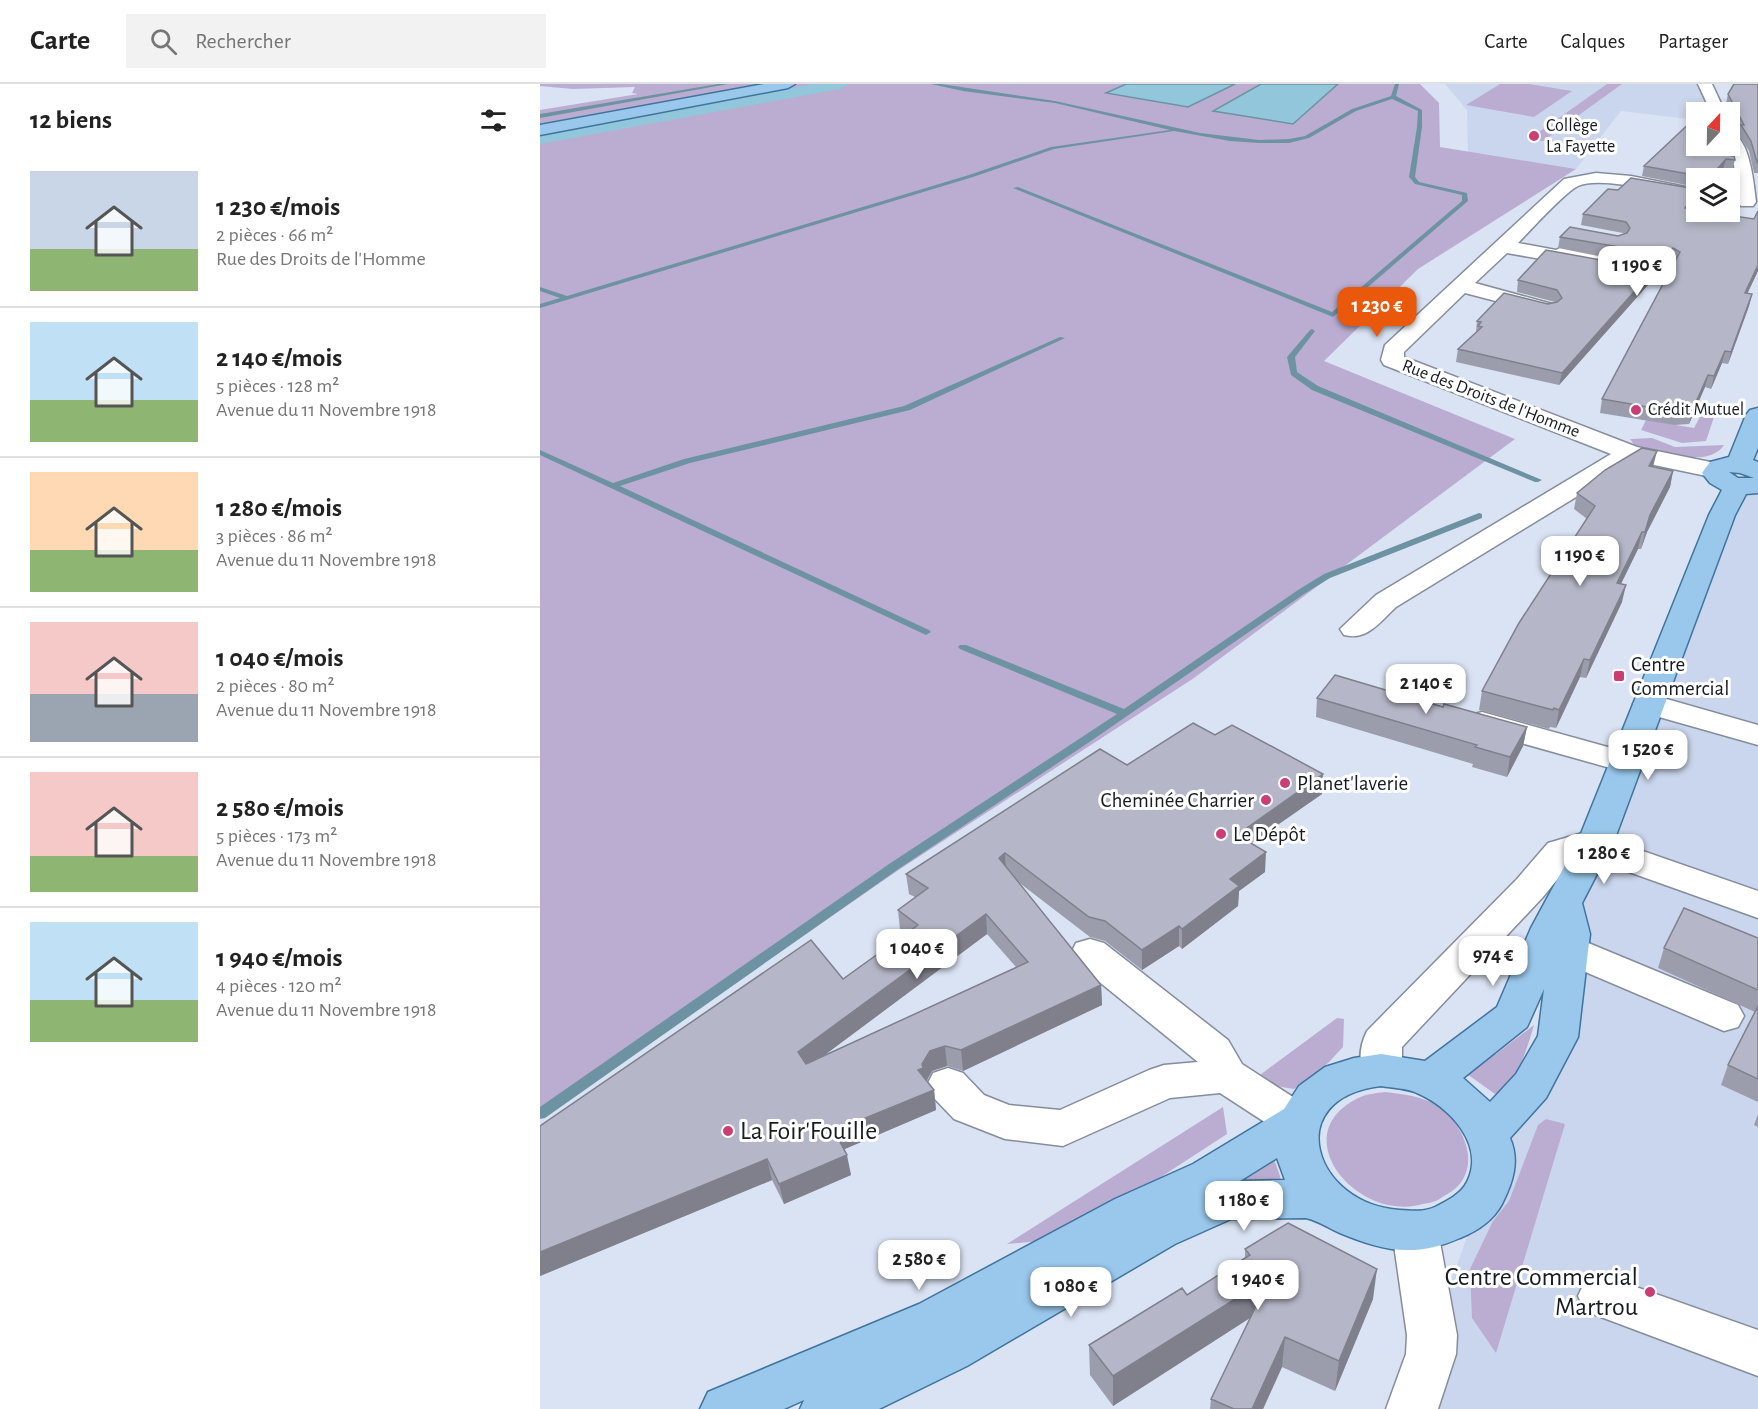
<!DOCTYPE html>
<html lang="fr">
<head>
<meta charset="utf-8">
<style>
	body { margin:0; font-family:"Alegreya Sans",sans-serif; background:#f2f2f2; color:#222; height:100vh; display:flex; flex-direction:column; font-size:22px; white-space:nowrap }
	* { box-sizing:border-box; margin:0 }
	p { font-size:20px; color:#767676 }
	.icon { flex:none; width:33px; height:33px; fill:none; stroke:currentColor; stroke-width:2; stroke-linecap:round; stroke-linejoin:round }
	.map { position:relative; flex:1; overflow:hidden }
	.side { display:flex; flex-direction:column; background:#fff; width:540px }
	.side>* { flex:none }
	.needle { width:39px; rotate:22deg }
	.fabs { position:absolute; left:1146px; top:18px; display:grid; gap:12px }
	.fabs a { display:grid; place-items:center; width:54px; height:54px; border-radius:0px; background:#fff; box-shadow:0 3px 9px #0003; font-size:30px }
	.price { position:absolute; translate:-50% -51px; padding:0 14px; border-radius:12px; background:#fff; color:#222; font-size:20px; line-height:39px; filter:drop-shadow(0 2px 3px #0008) }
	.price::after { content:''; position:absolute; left:50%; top:36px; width:18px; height:14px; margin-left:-9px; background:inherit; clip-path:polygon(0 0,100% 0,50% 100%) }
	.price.current { background:#ea580c; color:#fff }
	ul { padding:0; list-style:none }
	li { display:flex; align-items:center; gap:18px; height:150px; padding:0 30px }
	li+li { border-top:2px solid #e0e0e0 }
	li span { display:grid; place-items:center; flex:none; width:168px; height:120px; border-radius:0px; color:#555 }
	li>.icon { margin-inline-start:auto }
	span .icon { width:72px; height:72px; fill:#fffc; stroke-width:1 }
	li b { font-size:26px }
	h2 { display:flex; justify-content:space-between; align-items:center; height:72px; padding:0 30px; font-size:26px }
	header { display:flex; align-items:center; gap:36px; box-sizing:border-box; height:84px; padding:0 30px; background:#fff; border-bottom:2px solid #e0e0e0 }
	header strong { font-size:28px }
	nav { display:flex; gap:33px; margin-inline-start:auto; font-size:21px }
	.search { width:420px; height:54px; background:#f2f2f2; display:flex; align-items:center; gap:15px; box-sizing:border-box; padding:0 21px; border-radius:0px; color:#767676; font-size:22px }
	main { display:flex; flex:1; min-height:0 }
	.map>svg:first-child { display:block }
	.built { fill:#cad6ed }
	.green { fill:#baadd1 }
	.water { fill:#91c6db; stroke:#6d93a3; stroke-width:1.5 }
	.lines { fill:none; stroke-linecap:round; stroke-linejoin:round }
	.stream { fill:#6d93a3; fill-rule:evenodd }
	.canal { fill:#91c6db; fill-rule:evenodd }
	.minor-casing { stroke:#858d9c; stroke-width:3 }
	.major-casing { stroke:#40749d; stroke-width:3 }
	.minor { fill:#fff; fill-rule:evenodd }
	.major { fill:#9ac8ec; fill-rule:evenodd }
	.wall { fill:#9c9dac; fill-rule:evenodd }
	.shaded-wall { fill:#7f808c }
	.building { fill:#b5b7c8; stroke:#7f808c; stroke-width:1.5; fill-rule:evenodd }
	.poi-dot { fill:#c93e75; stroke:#fff; stroke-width:2 }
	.labels { text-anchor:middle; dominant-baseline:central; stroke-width:6; stroke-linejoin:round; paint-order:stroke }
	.far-poi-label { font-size:18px; fill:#181b20; stroke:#fff; text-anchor:start }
	.far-street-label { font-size:18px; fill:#181b20; stroke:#fff }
	.poi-label { font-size:21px; fill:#181b20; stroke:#fff; text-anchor:start }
	.near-poi-label { font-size:26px; fill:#181b20; stroke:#fff; text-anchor:start }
</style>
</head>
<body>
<header>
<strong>Carte</strong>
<div class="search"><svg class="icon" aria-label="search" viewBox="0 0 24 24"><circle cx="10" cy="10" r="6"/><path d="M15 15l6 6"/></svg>Rechercher</div>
<nav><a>Carte</a><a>Calques</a><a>Partager</a></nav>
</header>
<main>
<section class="side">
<h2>12 biens<svg class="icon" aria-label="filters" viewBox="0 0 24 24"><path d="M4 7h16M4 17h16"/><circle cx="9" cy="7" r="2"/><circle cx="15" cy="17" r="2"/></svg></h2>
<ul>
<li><span style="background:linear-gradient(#c9d6e8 65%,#8fb573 0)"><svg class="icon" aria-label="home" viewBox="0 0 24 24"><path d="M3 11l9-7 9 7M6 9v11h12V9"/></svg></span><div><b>1 230 €/mois</b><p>2 pièces · 66 m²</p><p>Rue des Droits de l'Homme</p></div></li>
<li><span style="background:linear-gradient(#bfe0f5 65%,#8fb573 0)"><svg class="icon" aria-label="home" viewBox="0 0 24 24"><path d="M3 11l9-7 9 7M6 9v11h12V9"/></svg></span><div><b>2 140 €/mois</b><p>5 pièces · 128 m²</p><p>Avenue du 11 Novembre 1918</p></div></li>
<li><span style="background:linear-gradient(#ffd9b3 65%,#8fb573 0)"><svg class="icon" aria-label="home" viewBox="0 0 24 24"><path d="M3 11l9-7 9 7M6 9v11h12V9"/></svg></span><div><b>1 280 €/mois</b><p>3 pièces · 86 m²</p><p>Avenue du 11 Novembre 1918</p></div></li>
<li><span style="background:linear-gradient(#f6c9c9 60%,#9aa5b1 0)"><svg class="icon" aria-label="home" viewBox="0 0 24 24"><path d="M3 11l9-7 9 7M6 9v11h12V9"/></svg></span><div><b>1 040 €/mois</b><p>2 pièces · 80 m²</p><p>Avenue du 11 Novembre 1918</p></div></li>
<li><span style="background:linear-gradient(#f6c9c9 70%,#8fb573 0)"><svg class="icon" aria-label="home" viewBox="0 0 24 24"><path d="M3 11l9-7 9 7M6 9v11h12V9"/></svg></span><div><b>2 580 €/mois</b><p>5 pièces · 173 m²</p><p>Avenue du 11 Novembre 1918</p></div></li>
<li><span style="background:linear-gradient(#bfe0f5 65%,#8fb573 0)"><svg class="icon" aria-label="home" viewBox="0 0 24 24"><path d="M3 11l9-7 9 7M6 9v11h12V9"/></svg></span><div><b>1 940 €/mois</b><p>4 pièces · 120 m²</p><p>Avenue du 11 Novembre 1918</p></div></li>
</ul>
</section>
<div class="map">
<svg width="1218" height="1325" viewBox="0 0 1218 1325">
	<rect width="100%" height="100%" fill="#dae3f3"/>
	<path class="built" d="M 905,0 L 1161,0 L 1172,28 L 1156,28 L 1156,36 L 1081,27 L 1036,85 L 928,68 L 927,26 Z
		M 1218,367 L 1218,1325 L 867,1325 L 1136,552 L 1200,419 Z"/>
	<path class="green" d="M 0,0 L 880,0 L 899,19 L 900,63 L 1036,85 L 878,185 L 784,277 L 975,355 L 654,594 L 360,785 L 0,1034 L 0,26 L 98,10 L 92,9 L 95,3 L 33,5 L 0,2 Z
		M 960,0 L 989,0 L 1032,7 L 994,33 L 926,21 Z
		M 1067,0 L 1082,0 L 1003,57 L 989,55 Z
		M 1161,331 L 1174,333 L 1166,357 L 1142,359 L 1101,346 L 1106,336 L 1154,344 Z
		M 1112,354 L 1135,363 L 1184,361 C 1169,385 1118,368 1096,363 L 1090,355 Z
		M 797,934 L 804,935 L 803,963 L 788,979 L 754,1005 L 718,999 L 720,991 Z
		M 994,941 C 986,968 979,994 955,1010 L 927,990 L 932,982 L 956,970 Z
		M 845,1008 C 863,1010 882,1012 898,1022 C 922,1039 942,1079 916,1104 C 912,1108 905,1111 901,1114 C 894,1119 886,1119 879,1121 C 816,1136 744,1051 818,1014 C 826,1010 837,1009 845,1008 Z
		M 683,1023 L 687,1050 L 570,1126 L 510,1156 L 467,1160 Z
		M 1006,1035 L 1025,1040 L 956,1269 L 932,1234 L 930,1185 L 953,1137 L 969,1117 L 998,1041 Z
		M 733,1072 L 742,1098 L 695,1101 L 704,1077 Z"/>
	<path class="water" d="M 586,0 L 695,0 L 648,23 L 566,9 Z
		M 721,0 L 798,0 L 753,40 L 673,27 Z"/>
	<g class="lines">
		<path class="stream" d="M 178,0 L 188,0 L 0,34 L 0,30 Z
			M 391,0 L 401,0 L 515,17 L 660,49 L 719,56 L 749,55 L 765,52 L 812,25 L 851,12 L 855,0 L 859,0 L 856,12 L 882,26 L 882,43 L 875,93 L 879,98 L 927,109 L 928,117 L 793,233 L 473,104 L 478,103 L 792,228 L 922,117 L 922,111 L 875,100 L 869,93 L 877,43 L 878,27 L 852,15 L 816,27 L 769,54 L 749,59 L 719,59 L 690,57 L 634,47 L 514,65 L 433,93 L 0,224 L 0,220 L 20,214 L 0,207 L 0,203 L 27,212 L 429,91 L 511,63 L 630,46 L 515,19 L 423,7 Z
			M 772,245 L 775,247 L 755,273 L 757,288 L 778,302 L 1002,396 L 998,398 L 995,398 L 772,306 L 751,291 L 747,273 L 770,246 Z
			M 520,253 L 525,254 L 370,326 L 150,379 L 80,402 L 389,546 L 391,548 L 386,551 L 0,371 L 0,366 L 73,399 L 144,375 L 364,322 Z
			M 939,429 L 942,430 L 942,434 L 790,494 L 764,510 L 548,659 L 357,786 L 5,1034 L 0,1035 L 0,1023 L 349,780 L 577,630 L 420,565 L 418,563 L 420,561 L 426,561 L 584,625 L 758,506 L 784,490 Z"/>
		<path class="canal" d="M 273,0 L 308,0 L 300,5 L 0,60 L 0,50 Z"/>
		<g class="minor-casing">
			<path id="minor" d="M 1158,0 L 1172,0 L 1185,28 L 1171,28 Z
				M 1190,48 C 1210,53 1214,101 1216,118 L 1213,122 L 1201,122 L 1198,118 L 1194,81 L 1186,62 L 1190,62 Z
				M 1056,89 L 1091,92 L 1156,105 L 1156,115 C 1129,111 1062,91 1038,102 C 1025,108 990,147 978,159 L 1016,166 L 1024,162 L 1078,172 L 1085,174 L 1088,178 L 1085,182 L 1078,184 L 1054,179 L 1046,183 L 967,169 L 935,199 L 1012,220 L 1016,224 L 1012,228 L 1005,230 L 925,209 L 864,268 L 864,273 L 1097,363 L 1185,381 L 1189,386 L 1185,391 L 1176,394 L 1095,377 L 856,523 C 840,538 827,557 804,551 L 800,545 L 836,511 L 1071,370 L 844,281 L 841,276 L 845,261 L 1024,95 Z
				M 1109,610 L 1218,641 L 1218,661 L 1098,627 L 1093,620 L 1098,613 Z
				M 942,628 L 1100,672 L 1105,679 L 1100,686 L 1088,689 L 931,645 L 926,638 L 931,631 Z
				M 1056,745 L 1069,749 L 1074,757 L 1218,807 L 1218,834 L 1044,772 L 1034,775 L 1003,813 L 862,963 L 862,986 L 856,998 L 841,1002 L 826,998 C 818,981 819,963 827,947 L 977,795 L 1008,759 Z
				M 1029,851 L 1198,921 L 1204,932 L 1198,943 L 1184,947 L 1015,875 L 1010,865 L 1015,855 Z
				M 550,855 L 564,859 L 688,956 L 702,980 L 773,1026 L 780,1038 L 773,1050 L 758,1055 L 743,1050 L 680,1009 L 630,1014 L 523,1062 L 465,1055 L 414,1035 L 393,1013 L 387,1001 L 393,989 L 408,984 L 423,989 L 444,1011 L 469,1021 L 520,1026 L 609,986 L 624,981 L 658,978 L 536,879 L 531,869 L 536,859 Z
				M 875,1127 L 891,1133 L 898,1147 L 917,1251 L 916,1270 L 898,1325 L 846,1325 L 866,1270 L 867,1251 L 852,1147 L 859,1133 Z
				M 1062,1191 L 1218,1246 L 1218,1292 L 1045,1227 L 1038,1212 L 1045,1197 Z"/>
		</g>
		<g class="major-casing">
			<path id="major" d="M 224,0 L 255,0 L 248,4 L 0,51 L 0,41 Z
				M 1218,324 L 1218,364 L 1213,376 L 1218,378 L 1218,409 L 1206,410 L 1195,431 L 1074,757 L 1042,819 L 1050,850 L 1038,953 L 1006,1014 L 970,1054 C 980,1077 973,1098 962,1120 C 953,1137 937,1147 920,1154 C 875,1174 843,1167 800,1149 C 788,1144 779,1137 766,1134 L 691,1135 L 635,1160 L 427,1282 L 339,1325 L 260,1325 L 264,1316 L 244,1325 L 160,1325 L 168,1308 L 379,1220 L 575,1115 L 653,1080 L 744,1025 L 759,1002 L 785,983 L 814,974 L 841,970 L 885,977 L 957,923 L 991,844 L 1038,757 L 1169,431 L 1182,406 L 1170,399 L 1162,389 L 1170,378 L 1189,373 L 1206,331 L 1210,326 ZM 1189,388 L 1200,389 L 1214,394 L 1198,394 ZM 1004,905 L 998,952 L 976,990 L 950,1018 L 923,994 L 987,943 ZM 841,1002 C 853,1004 866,1004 877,1009 C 908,1022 946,1060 927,1098 C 921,1110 907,1117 895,1123 C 884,1128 872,1127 860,1126 C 774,1121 739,1014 841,1002 ZM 737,1074 L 745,1096 L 700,1097 Z"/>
		</g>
		<use href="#minor" class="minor"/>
		<use href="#major" class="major"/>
	</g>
	<path class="wall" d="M 1218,0 L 1218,89 L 1214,89 L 1209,67 L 1199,51 L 1200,47 L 1186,20 L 1188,10 Z
		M 1156,62 L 1186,62 L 1185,66 L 1162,63 L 1158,66 L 1195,76 L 1192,86 L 1183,85 L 1176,94 L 1156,94 L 1156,104 L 1156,103 L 1102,92 L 1104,82 Z
		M 1151,125 L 1214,135 L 1218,127 L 1218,187 L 1207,209 L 1212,210 L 1209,222 L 1188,280 L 1182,279 L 1171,305 L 1165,303 L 1149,340 L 1134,341 L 1060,329 L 1062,315 L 1135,178 L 1131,175 L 1019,301 L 916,278 L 918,265 L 936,248 L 937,237 L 1015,218 L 977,208 L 978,196 L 1077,179 L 1083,177 L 1018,164 L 1020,153 L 1078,152 L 1084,150 L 1083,149 L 1041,141 L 1043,130 Z
		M 1113,383 L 1133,387 L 1130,403 L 1107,448 L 1101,465 L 1098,465 L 1081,500 L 1082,518 L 1046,594 L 1040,593 L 1016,644 L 1010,643 L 1009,645 L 939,626 L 942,607 L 1047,435 L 1034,425 L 1037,409 Z
		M 777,614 L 903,623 L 987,643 L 983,662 L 967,693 L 932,683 L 933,680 L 776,633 Z
		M 675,651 L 782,710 L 711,759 L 725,788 L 699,807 L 698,822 L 642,865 L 639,862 L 602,886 L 565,857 L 550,853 L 477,797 L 561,901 L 562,921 L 423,987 L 407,982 L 392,987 L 387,997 L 394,1006 L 396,1026 L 304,1065 L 311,1091 L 244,1120 L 232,1096 L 0,1192 L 303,895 L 366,850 L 360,846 L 358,826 L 375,813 L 369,810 L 366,790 L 587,681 ZM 447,850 L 476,883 L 283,972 Z
		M 1218,854 L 1218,1018 L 1181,1001 L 1188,981 L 1215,928 L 1118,884 L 1124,864 Z
		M 1218,1030 L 1218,1043 L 1214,1041 Z
		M 705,1165 L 833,1215 L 795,1307 L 742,1283 L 723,1325 L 670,1325 L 671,1315 L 710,1234 L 573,1322 L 550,1291 L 549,1261 L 647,1211 L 705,1175 Z"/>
	<path class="shaded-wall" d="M 1156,59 L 1156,62 L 1163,62 L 1162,63 L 1152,71 L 1154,61 Z
		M 1186,75 L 1183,85 L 1176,94 L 1169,94 Z
		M 1156,110 L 1156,118 L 1143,135 L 1145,124 Z
		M 1133,164 L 1131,175 L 1019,301 L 1022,289 Z
		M 1218,181 L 1218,187 L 1202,221 L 1205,209 Z
		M 1212,210 L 1209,222 L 1188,280 L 1191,268 Z
		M 1185,267 L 1182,279 L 1171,305 L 1174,292 Z
		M 1168,291 L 1165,303 L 1149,340 L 1152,327 Z
		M 1117,367 L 1113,383 L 1109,382 Z
		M 1133,387 L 1130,403 L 1107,448 L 1101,465 L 1105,448 L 1110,431 Z
		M 1102,448 L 1098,465 L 1073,516 L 1077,499 Z
		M 1086,501 L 1082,518 L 1046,594 L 1050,576 Z
		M 1044,575 L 1040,593 L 1016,644 L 1019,626 Z
		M 987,643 L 983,662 L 967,693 L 970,673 Z
		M 783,690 L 782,710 L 696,770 L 697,751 Z
		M 726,768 L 725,788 L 699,807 L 698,822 L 642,865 L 642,845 L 690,795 Z
		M 465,769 L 466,788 L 459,774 Z
		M 446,830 L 447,850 L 262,988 L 258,968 Z
		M 639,842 L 639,862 L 602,886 L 602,866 Z
		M 561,901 L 562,921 L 423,987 L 421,966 Z
		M 405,962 L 407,982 L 392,987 L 385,999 L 378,986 L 390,967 Z
		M 394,1006 L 396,1026 L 298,1068 L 294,1047 Z
		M 307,1071 L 311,1091 L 244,1120 L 239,1100 Z
		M 227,1075 L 232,1096 L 0,1192 L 0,1168 Z
		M 837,1185 L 833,1215 L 795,1307 L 799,1277 Z
		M 730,1193 L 727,1223 L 573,1322 L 573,1292 Z
		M 745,1253 L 742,1283 L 723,1325 L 712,1325 Z"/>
	<path class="building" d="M 1194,0 L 1218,0 L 1218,79 L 1217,78 L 1211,57 L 1201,41 L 1204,41 L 1188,10 Z
		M 1155,34 L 1156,34 L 1156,59 L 1154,61 L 1158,66 L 1194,72 L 1195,76 L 1186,75 L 1169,94 L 1159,94 L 1159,92 L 1104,82 Z
		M 1091,94 L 1156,105 L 1156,110 L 1145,124 L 1156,126 L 1156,128 L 1167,128 L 1214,135 L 1218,127 L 1218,181 L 1205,209 L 1212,210 L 1191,268 L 1185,267 L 1174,292 L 1168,291 L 1152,327 L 1137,328 L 1062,315 L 1140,168 L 1133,164 L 1022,289 L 918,265 L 942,243 L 938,242 L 941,238 L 937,237 L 964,209 L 1008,220 L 1017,218 L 1022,214 L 1017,206 L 978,196 L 1006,166 L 1077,179 L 1086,176 L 1089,170 L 1085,164 L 1020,153 L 1030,143 L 1078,152 L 1087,149 L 1090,144 L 1086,138 L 1043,130 L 1068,105 L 1078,106 Z
		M 1102,364 L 1117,367 L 1109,382 L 1133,387 L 1110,431 L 1105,448 L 1102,448 L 1077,499 L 1086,501 L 1050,576 L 1044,575 L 1019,626 L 1014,624 L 1013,626 L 942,607 L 979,539 L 1055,422 L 1037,409 L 1065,386 Z
		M 795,591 L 903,623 L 904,620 L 987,643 L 970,673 L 935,663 L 937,661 L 777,614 Z
		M 653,639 L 675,651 L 692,641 L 783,690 L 697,751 L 726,768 L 690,795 L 699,802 L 642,845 L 639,842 L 602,866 L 565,837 L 549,833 L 465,769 L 459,774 L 561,901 L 421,966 L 405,962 L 390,967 L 382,980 L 383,984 L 378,986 L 394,1006 L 294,1047 L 307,1071 L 239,1100 L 227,1075 L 0,1168 L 0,1042 L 271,856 L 303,895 L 378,841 L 358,826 L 388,804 L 366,790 L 560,665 L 587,681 ZM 446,830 L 488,878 L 266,980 L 258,968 Z
		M 1144,824 L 1218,854 L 1218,906 L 1124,864 Z
		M 1218,922 L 1218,995 L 1188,981 Z
		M 748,1139 L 837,1185 L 799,1277 L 745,1253 L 712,1325 L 694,1325 L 671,1315 L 730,1193 L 573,1292 L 549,1261 L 642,1204 L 647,1211 L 710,1171 L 705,1165 Z"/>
	<g class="poi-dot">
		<circle cx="994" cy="52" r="6"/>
		<circle cx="1096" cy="326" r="6"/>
		<rect x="1073" y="586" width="12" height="12" rx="3"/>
		<circle cx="745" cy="699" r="6"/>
		<circle cx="726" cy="716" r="6"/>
		<circle cx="681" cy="750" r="6"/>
		<circle cx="188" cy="1047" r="6"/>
		<circle cx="1110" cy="1208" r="6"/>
	</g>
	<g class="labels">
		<g class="far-poi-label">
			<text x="1006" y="42">Collège<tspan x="1006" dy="21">La Fayette</tspan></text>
			<text x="1108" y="326">Crédit Mutuel</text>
		</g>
		<g class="far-street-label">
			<text transform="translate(951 315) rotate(21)">Rue des Droits de l'Homme</text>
		</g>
		<g class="poi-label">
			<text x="1091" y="580">Centre<tspan x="1091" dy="24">Commercial</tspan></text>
			<text x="757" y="699">Planet'laverie</text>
			<text x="714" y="716" text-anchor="end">Cheminée Charrier</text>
			<text x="693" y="750">Le Dépôt</text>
		</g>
		<g class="near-poi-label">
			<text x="200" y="1047">La Foir'Fouille</text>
			<text x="1098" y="1193" text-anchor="end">Centre Commercial<tspan x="1098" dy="30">Martrou</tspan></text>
		</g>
	</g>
</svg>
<div class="fabs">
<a><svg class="needle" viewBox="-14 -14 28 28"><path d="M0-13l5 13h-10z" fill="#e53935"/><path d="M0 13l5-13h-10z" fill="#767676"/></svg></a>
<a><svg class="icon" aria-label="layers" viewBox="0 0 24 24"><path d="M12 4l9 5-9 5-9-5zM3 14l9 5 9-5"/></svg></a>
</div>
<b class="price" style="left:1097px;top:213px">1 190 €</b>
<b class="price current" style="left:837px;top:254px">1 230 €</b>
<b class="price" style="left:1040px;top:503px">1 190 €</b>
<b class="price" style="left:886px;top:631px">2 140 €</b>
<b class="price" style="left:1108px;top:697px">1 520 €</b>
<b class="price" style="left:1064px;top:801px">1 280 €</b>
<b class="price" style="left:377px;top:896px">1 040 €</b>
<b class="price" style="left:953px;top:903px">974 €</b>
<b class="price" style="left:704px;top:1148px">1 180 €</b>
<b class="price" style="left:379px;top:1207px">2 580 €</b>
<b class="price" style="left:718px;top:1227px">1 940 €</b>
<b class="price" style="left:531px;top:1234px">1 080 €</b>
</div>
</main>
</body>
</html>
